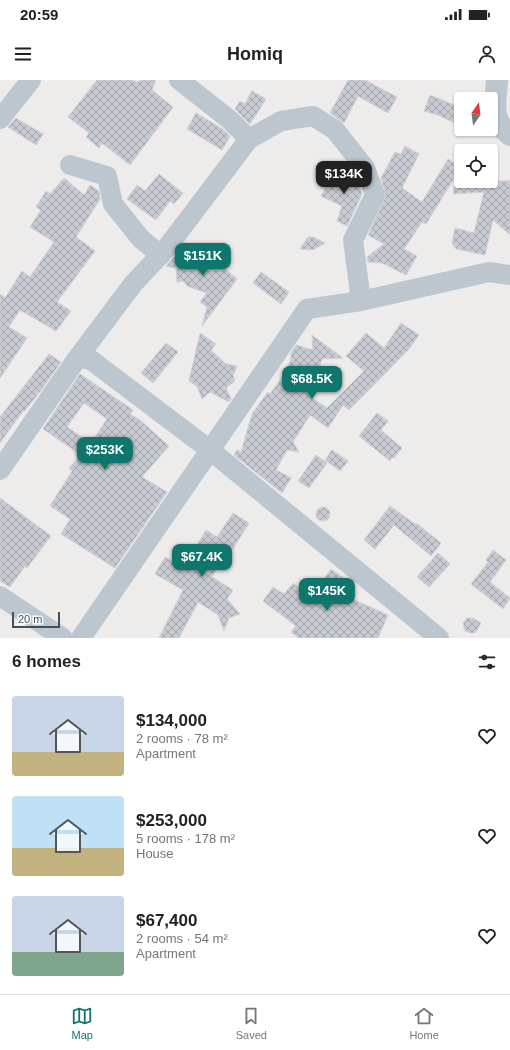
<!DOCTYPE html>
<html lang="en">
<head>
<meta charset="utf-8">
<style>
	body { margin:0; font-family:Helvetica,sans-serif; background:#f6f6f6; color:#222; height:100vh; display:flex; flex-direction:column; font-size:15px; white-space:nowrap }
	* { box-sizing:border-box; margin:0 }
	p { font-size:13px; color:#767676 }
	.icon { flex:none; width:22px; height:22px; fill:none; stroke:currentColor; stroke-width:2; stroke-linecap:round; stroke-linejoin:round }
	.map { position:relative; height:558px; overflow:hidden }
	.drawer { display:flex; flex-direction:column; background:#fff; flex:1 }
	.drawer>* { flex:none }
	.needle { width:26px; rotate:14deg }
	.controls { position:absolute; left:454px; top:12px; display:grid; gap:8px }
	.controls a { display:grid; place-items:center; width:44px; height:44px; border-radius:4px; background:#fff; box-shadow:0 1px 3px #0004; font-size:20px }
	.scale { position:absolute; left:12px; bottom:10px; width:48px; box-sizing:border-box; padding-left:4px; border:2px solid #434f59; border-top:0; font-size:11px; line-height:14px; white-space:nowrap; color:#434f59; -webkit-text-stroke:3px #fff; paint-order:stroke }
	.price { position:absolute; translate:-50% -34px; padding:0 9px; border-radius:8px; background:#0f766e; color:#fff; font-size:13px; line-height:26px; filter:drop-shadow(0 1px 2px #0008) }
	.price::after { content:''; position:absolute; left:50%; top:24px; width:12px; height:9px; margin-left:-6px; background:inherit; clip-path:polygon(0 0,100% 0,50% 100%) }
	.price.current { background:#222; color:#fff }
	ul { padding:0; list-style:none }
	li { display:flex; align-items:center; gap:12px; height:100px; padding:0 12px }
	li span { display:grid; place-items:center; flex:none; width:112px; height:80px; border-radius:4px; color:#555 }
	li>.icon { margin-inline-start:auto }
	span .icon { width:48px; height:48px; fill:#fffc; stroke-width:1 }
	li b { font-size:17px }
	h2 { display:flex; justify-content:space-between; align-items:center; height:48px; padding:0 12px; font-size:17px }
	.status { display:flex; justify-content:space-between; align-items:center; height:28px; padding:0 20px; background:#fff; direction:ltr }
	.status svg { height:11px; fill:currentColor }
	header { display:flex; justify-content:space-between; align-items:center; height:52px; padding:0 12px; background:#fff; font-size:18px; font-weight:700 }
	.dock { display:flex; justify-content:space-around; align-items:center; height:56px; border-top:1px solid #e0e0e0; background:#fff; font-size:11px; color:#767676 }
	.dock a { display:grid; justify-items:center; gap:2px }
	.dock .current { color:#0f766e }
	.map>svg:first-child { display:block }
	.building { fill:url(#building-cross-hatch); stroke:#cfd1d7; fill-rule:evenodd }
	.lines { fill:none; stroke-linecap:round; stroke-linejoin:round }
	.minor { stroke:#bbc6cf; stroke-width:20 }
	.tertiary { stroke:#bbc6cf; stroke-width:22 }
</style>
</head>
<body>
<div class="status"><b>20:59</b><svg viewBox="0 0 49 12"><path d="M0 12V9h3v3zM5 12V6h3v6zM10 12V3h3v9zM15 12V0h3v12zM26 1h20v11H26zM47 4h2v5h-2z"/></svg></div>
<header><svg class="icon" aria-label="menu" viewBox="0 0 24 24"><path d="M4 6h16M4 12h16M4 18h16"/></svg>Homiq<svg class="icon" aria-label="person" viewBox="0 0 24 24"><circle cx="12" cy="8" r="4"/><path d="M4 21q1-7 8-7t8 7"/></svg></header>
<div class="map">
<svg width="510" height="558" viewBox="0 0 510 558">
	<defs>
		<pattern id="building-cross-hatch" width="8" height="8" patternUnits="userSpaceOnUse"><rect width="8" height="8" fill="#c8cad1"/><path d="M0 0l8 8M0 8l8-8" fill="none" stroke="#a4a6ad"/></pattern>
	</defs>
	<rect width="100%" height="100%" fill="#eeebeb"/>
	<path class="building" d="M 97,0 L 131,0 L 138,2 L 140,0 L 156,0 L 152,10 L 173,27 L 130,85 L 102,63 L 99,68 L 93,63 L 86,57 L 89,53 L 68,37 Z
		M 348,0 L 365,0 L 397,17 L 388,33 L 358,16 L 344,43 L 330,33 Z
		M 252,11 L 266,19 L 250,44 L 235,29 L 240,21 L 245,24 Z
		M 430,15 L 461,28 L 461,46 L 438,35 L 424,31 Z
		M 196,33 L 224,50 L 230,56 L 222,70 L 187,49 Z
		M 16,38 L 43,54 L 36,65 L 8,47 Z
		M 405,66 L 419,74 L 402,108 L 422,122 L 448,79 L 461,87 L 426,144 L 422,142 L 404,169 L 417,176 L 406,195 L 382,183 L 368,182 L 367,177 L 384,164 L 368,155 L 386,116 L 381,98 L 395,72 L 401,74 Z
		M 341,89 L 356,97 L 362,114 L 347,146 L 337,141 L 342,126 L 321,116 L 328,103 L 333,105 Z
		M 159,94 L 183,113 L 174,124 L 170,121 L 156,140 L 127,119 L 137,105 L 145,111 Z
		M 64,98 L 84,115 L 90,105 L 99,111 L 100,119 L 76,157 L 95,171 L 57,222 L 71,231 L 56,251 L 20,230 L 9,247 L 27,258 L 0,298 L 0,214 L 5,218 L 22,191 L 30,197 L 54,162 L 30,147 L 41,130 L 36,127 L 46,111 L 50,114 Z
		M 455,101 L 510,101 L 510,155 L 493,140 L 485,175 L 456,169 L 452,163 L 455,148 L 474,153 L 484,112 L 453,114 Z
		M 310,157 L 313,157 L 325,163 L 313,170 L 300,169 L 307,158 Z
		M 185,167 L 198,171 L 201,169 L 208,179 L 213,179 L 237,199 L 202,246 L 207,227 L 200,222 L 207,213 L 187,206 L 184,201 L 177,202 L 176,188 L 166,186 L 175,176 L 180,174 Z
		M 261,192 L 289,212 L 281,224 L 253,203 Z
		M 401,243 L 419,255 L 409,269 L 349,330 L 343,325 L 328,348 L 310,335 L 293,362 L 299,372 L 287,370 L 276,390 L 291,398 L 282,413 L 234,375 L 237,370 L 241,372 L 252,334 L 268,312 L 270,314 L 287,290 L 287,288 L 291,279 L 291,273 L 296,265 L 313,270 L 312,255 L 343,278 L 322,279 L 309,316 L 327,328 L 364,291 L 346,276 L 366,253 L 384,268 Z
		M 200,253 L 216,264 L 211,270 L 226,284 L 237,286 L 233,295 L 235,301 L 226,308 L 231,319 L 229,322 L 210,312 L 202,319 L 197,306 L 189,301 Z
		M 166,263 L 178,272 L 153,303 L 141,293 Z
		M 49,274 L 61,282 L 42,309 L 24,332 L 23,331 L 0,363 L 0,337 Z
		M 80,294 L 133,330 L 130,334 L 140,340 L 169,366 L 142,397 L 167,412 L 115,488 L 61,454 L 70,439 L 50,426 L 72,391 L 69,388 L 81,375 L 43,349 ZM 84,323 L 107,339 L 91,363 L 67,347 Z
		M 377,333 L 388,341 L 381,350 L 402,368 L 394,378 L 392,377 L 390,381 L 359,356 Z
		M 332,370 L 348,381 L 340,391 L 325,380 Z
		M 316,375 L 327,383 L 309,408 L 298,401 Z
		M 0,418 L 51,456 L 27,488 L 25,486 L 10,507 L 0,501 Z
		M 390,426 L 415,444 L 416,443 L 441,463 L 431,476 L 394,445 L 375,469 L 364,460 Z
		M316 434a7 7 0 1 1 14 0a7 7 0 1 1-14 0Z
		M 233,433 L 249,443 L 228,477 L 224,475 L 212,497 L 233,510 L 227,519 L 240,534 L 229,538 L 224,551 L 218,535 L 198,522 L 179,558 L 159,558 L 183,510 L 155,494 L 165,477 L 175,483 L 183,469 L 187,468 L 194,470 L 206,450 L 217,457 Z
		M 493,470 L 506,480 L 490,502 L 510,518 L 503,529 L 471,504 L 488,482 L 486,480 Z
		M 438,473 L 450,484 L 429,507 L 417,497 Z
		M 331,489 L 349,502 L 341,514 L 388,535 L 378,558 L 299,558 L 291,552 L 296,546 L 263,521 L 273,507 L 284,514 L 293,503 L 311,517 Z
		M 467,538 L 473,538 L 481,543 L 476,552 L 472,553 L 465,551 L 463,543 Z"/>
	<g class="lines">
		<path class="minor" d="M 0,39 L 31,0
			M 70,85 L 107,96 L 113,124 L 141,159 L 161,175
			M 361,221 L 489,192 L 510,195
			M 76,280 L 133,204 L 165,170 L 249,59 L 230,40 L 179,0
			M 0,390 L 76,280 L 82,278 L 91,280 L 210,370 L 439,558
			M 0,516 L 63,558
			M 81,558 L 307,229 L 361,221 L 353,160 L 375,115 L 365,88 L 335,50 L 313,36 L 281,41 L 249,59"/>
		<path class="tertiary" d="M 497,0 C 496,24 489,38 510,55"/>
	</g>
</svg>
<div class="controls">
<a><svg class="needle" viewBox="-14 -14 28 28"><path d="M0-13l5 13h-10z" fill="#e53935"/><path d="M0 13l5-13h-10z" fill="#767676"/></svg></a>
<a><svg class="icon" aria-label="locate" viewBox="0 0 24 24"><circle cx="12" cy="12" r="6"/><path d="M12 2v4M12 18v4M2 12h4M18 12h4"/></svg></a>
</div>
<div class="scale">20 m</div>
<b class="price current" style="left:344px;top:115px">$134K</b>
<b class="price" style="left:203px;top:197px">$151K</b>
<b class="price" style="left:312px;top:320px">$68.5K</b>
<b class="price" style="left:105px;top:391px">$253K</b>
<b class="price" style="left:202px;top:498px">$67.4K</b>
<b class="price" style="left:327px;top:532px">$145K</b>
</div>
<section class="drawer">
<h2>6 homes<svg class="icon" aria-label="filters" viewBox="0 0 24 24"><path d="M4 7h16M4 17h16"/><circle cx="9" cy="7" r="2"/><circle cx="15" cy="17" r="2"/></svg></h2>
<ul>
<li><span style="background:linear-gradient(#c9d6e8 70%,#c2b280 0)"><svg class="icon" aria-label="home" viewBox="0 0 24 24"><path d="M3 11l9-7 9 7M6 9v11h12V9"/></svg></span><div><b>$134,000</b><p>2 rooms · 78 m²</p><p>Apartment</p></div><svg class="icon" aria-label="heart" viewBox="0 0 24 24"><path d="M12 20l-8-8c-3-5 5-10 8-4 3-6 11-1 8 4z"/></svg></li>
<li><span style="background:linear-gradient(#bfe0f5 65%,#c2b280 0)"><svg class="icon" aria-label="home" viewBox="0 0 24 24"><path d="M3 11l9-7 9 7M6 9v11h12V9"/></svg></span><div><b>$253,000</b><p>5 rooms · 178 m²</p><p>House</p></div><svg class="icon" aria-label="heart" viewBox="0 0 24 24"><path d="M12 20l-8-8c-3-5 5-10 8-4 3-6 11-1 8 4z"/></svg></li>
<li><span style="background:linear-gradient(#c9d6e8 70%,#7fa58c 0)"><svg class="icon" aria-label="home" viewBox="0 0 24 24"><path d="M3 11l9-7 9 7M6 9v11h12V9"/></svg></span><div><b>$67,400</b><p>2 rooms · 54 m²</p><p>Apartment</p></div><svg class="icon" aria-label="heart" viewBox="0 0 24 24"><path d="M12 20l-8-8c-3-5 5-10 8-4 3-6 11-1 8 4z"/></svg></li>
</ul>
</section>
<nav class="dock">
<a class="current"><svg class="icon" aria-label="map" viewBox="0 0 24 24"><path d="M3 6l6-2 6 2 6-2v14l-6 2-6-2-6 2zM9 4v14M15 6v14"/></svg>Map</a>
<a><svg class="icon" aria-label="saved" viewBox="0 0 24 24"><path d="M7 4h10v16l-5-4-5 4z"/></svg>Saved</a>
<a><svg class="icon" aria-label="home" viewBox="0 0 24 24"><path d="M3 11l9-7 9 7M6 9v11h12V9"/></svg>Home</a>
</nav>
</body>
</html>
